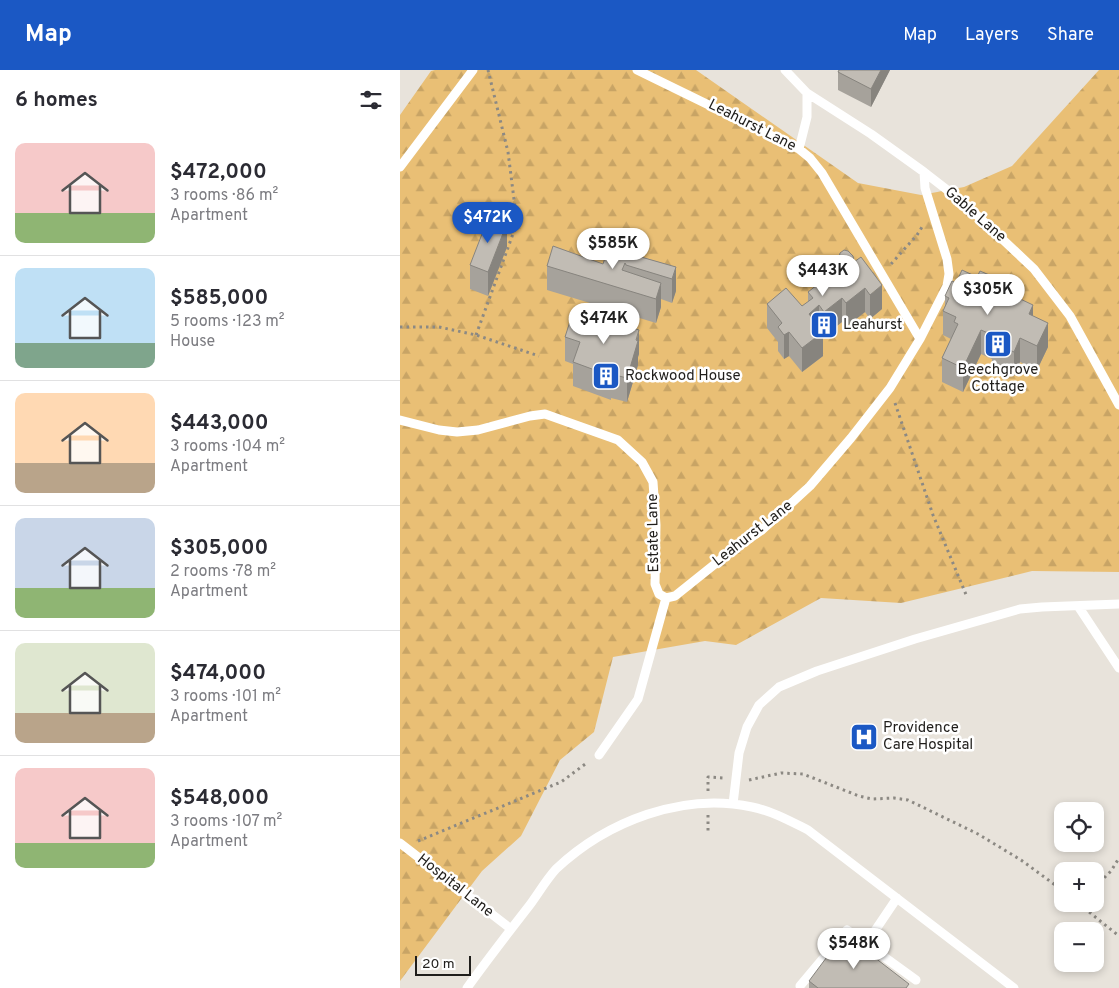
<!DOCTYPE html>
<html lang="en">
<head>
<meta charset="utf-8">
<style>
	body { margin:0; font-family:Overpass,sans-serif; background:#f2f2f3; color:#2b2b33; height:100vh; display:flex; flex-direction:column; font-size:19px; white-space:nowrap }
	* { box-sizing:border-box; margin:0 }
	p { font-size:16px; color:#7c7c81 }
	.icon { flex:none; width:28px; height:28px; fill:none; stroke:currentColor; stroke-width:2; stroke-linecap:round; stroke-linejoin:round }
	.map { position:relative; flex:1; overflow:hidden }
	.sheet { display:flex; flex-direction:column; background:#fff; width:400px }
	.sheet>* { flex:none }
	.fabs { position:absolute; left:654px; top:732px; display:grid; gap:10px }
	.fabs a { display:grid; place-items:center; width:50px; height:50px; border-radius:10px; background:#fff; box-shadow:0 2px 8px #0003; font-size:25px }
	.scale { position:absolute; left:15px; bottom:12px; width:56px; box-sizing:border-box; padding-left:5px; border:2px solid #201e1b; border-top:0; font-size:14px; line-height:18px; white-space:nowrap; color:#201e1b; -webkit-text-stroke:4px #fff; paint-order:stroke }
	.price { position:absolute; translate:-50% -42px; padding:0 11px; border-radius:18px; background:#fff; color:#222; font-size:16px; line-height:32px; filter:drop-shadow(0 1px 2px #0008) }
	.price::after { content:''; position:absolute; left:50%; top:30px; width:15px; height:11px; margin-left:-8px; background:inherit; clip-path:polygon(0 0,100% 0,50% 100%) }
	.price.active { background:#1b58c4; color:#fff }
	ul { padding:0; list-style:none }
	li { display:flex; align-items:center; gap:15px; height:125px; padding:0 15px }
	li+li { border-top:1px solid #e1e1e2 }
	li span { display:grid; place-items:center; flex:none; width:140px; height:100px; border-radius:10px; color:#555 }
	li>.icon { margin-inline-start:auto }
	span .icon { width:60px; height:60px; fill:#fffc; stroke-width:1 }
	li b { font-size:21px }
	h2 { display:flex; justify-content:space-between; align-items:center; height:60px; padding:0 15px; font-size:21px }
	header { display:flex; align-items:center; gap:30px; box-sizing:border-box; height:70px; padding:0 25px; background:#1b58c4; color:#fff }
	header strong { font-size:24px }
	nav { display:flex; gap:28px; margin-inline-start:auto; font-size:18px }
	main { display:flex; flex:1; min-height:0 }
	.map>svg:first-child { display:block }
	.forest { fill:url(#forest-firs) }
	.lines { fill:none; stroke-linecap:round; stroke-linejoin:round }
	.path { stroke:#8c8983; stroke-width:3; stroke-dasharray:2.5 4; stroke-linecap:butt }
	.lane { stroke:#fff; stroke-width:9 }
	.wall { fill:#a6a29b }
	.shaded-wall { fill:#87847e }
	.building { fill:#c1bcb4; stroke:#87847e }
	.labels { text-anchor:middle; dominant-baseline:central; stroke-width:5; stroke-linejoin:round; paint-order:stroke }
	.street-label { font-size:15px; fill:#201e1b; stroke:#fff }
	.poi-label { font-size:15px; fill:#201e1b; stroke:#fff; text-anchor:start }
</style>
</head>
<body>
<header>
<strong>Map</strong>
<nav><a>Map</a><a>Layers</a><a>Share</a></nav>
</header>
<main>
<section class="sheet">
<h2>6 homes<svg class="icon" aria-label="filters" viewBox="0 0 24 24"><path d="M4 7h16M4 17h16"/><circle cx="9" cy="7" r="2"/><circle cx="15" cy="17" r="2"/></svg></h2>
<ul>
<li><span style="background:linear-gradient(#f6c9c9 70%,#8fb573 0)"><svg class="icon" aria-label="home" viewBox="0 0 24 24"><path d="M3 11l9-7 9 7M6 9v11h12V9"/></svg></span><div><b>$472,000</b><p>3 rooms · 86 m²</p><p>Apartment</p></div></li>
<li><span style="background:linear-gradient(#bfe0f5 75%,#7fa58c 0)"><svg class="icon" aria-label="home" viewBox="0 0 24 24"><path d="M3 11l9-7 9 7M6 9v11h12V9"/></svg></span><div><b>$585,000</b><p>5 rooms · 123 m²</p><p>House</p></div></li>
<li><span style="background:linear-gradient(#ffd9b3 70%,#b9a48a 0)"><svg class="icon" aria-label="home" viewBox="0 0 24 24"><path d="M3 11l9-7 9 7M6 9v11h12V9"/></svg></span><div><b>$443,000</b><p>3 rooms · 104 m²</p><p>Apartment</p></div></li>
<li><span style="background:linear-gradient(#c9d6e8 70%,#8fb573 0)"><svg class="icon" aria-label="home" viewBox="0 0 24 24"><path d="M3 11l9-7 9 7M6 9v11h12V9"/></svg></span><div><b>$305,000</b><p>2 rooms · 78 m²</p><p>Apartment</p></div></li>
<li><span style="background:linear-gradient(#dfe7d0 70%,#b9a48a 0)"><svg class="icon" aria-label="home" viewBox="0 0 24 24"><path d="M3 11l9-7 9 7M6 9v11h12V9"/></svg></span><div><b>$474,000</b><p>3 rooms · 101 m²</p><p>Apartment</p></div></li>
<li><span style="background:linear-gradient(#f6c9c9 75%,#8fb573 0)"><svg class="icon" aria-label="home" viewBox="0 0 24 24"><path d="M3 11l9-7 9 7M6 9v11h12V9"/></svg></span><div><b>$548,000</b><p>3 rooms · 107 m²</p><p>Apartment</p></div></li>
</ul>
</section>
<div class="map">
<svg width="719" height="918" viewBox="0 0 719 918">
	<defs>
		<pattern id="forest-firs" width="22" height="20" patternUnits="userSpaceOnUse" patternTransform="scale(1.25)"><rect width="22" height="20" fill="#e9bf75"/><path d="M5 1l3.5 6h-7zM16 11l3.5 6h-7z" fill="#c8a465"/></pattern>
	</defs>
	<rect width="100%" height="100%" fill="#e8e3db"/>
	<path class="forest" d="M 35,0 L 296,0 L 458,113 L 521,125 L 564,117 L 612,96 L 699,0 L 719,0 L 719,502 L 632,501 L 501,533 L 421,528 L 336,575 L 305,571 L 213,587 L 194,662 L 160,690 L 121,766 L 82,801 L 0,911 L 0,45 L 31,1 Z"/>
	<g class="lines">
		<path class="path" d="M 491,194 L 517,165 L 522,157
			M 0,257 L 39,257 L 76,265 L 139,286
			M 76,265 L 117,153 L 108,82 L 88,0
			M 495,333 L 533,445 L 567,527
			M 349,710 L 381,703 L 403,704 L 459,726 L 472,729 L 494,728 L 508,730 L 578,764 L 621,790 L 662,820
			M 308,721 L 308,707 L 323,708
			M 308,745 L 308,764
			M 18,771 L 161,712 L 188,692
			M 695,817 L 711,801 L 719,788
			M 679,834 L 719,866"/>
		<path class="lane" d="M 237,0 L 399,79 L 410,88 L 422,103 L 520,269
			M 385,0 L 407,23 L 471,64 L 524,102 L 564,133 L 634,199 L 670,246 L 719,335
			M 399,79 L 407,47 L 407,23
			M 0,97 L 73,0
			M 0,350 L 39,360 L 57,362 L 78,360 L 130,346 L 145,344 L 218,370 L 242,392 L 253,412 L 256,455 L 255,514 L 259,524 L 266,528
			M 266,528 L 275,526 L 330,482 L 362,460 L 410,416 L 451,368 L 490,318 L 520,269 L 547,216 L 549,204 L 547,189 L 525,118 L 524,102
			M 678,536 L 719,598
			M 199,685 L 238,629 L 266,528
			M 333,734 L 339,683 L 347,657 L 359,635 L 379,617 L 417,601 L 515,569 L 620,539 L 642,537 L 719,534
			M 0,773 L 111,859
			M 466,874 L 497,828
			M 400,916 L 447,860 L 516,910
			M 67,918 C 87,890 108,863 129,836 C 138,824 146,810 156,799 C 207,751 283,722 352,737 C 372,741 390,751 408,760 L 614,918"/>
	</g>
	<path class="wall" d="M 439,0 L 490,0 L 471,37 L 438,20 L 438,2 Z
		M 107,177 L 88,226 L 70,219 L 70,195 Z
		M 228,183 L 276,197 L 276,221 L 272,233 L 261,229 L 261,237 L 256,253 L 147,220 L 147,196 L 203,194 Z
		M 454,192 L 482,239 L 470,249 L 465,242 L 446,257 L 442,252 L 424,266 L 423,264 L 423,286 L 402,302 L 389,286 L 384,289 L 378,281 L 378,272 L 367,258 L 367,234 L 402,236 L 408,232 L 408,222 L 422,211 L 422,202 Z
		M 556,213 L 601,220 L 633,246 L 648,277 L 637,300 L 620,292 L 614,306 L 592,296 L 592,289 L 581,284 L 563,322 L 542,312 L 542,288 L 551,269 L 543,265 L 543,241 L 545,236 L 545,226 Z
		M 190,256 L 239,284 L 238,287 L 238,295 L 227,332 L 211,328 L 211,330 L 173,316 L 173,294 L 165,291 L 165,267 Z
		M 409,911 L 509,918 L 409,918 Z"/>
	<path class="shaded-wall" d="M 481,0 L 490,0 L 471,37 L 471,19 Z
		M 107,153 L 107,177 L 88,226 L 88,202 Z
		M 276,197 L 276,221 L 272,233 L 272,209 Z
		M 601,210 L 601,234 L 597,218 Z
		M 261,213 L 261,237 L 256,253 L 256,229 Z
		M 482,215 L 482,239 L 470,249 L 470,225 Z
		M 465,218 L 465,242 L 446,257 L 446,233 Z
		M 442,228 L 442,252 L 424,266 L 424,242 Z
		M 419,235 L 419,259 L 409,244 Z
		M 633,235 L 633,259 L 629,244 Z
		M 648,253 L 648,277 L 637,300 L 637,276 Z
		M 239,260 L 239,284 L 238,287 L 238,295 L 227,332 L 227,308 Z
		M 581,260 L 581,284 L 563,322 L 563,298 Z
		M 389,262 L 389,286 L 384,289 L 384,265 Z
		M 423,262 L 423,286 L 402,302 L 402,278 Z
		M 620,268 L 620,292 L 614,306 L 614,282 Z"/>
	<path class="building" d="M 439,0 L 481,0 L 471,19 L 438,2 Z
		M 89,146 L 107,153 L 88,202 L 70,195 Z
		M 209,175 L 228,181 L 227,183 L 276,197 L 272,209 L 226,195 L 225,193 L 222,200 L 261,213 L 256,229 L 147,196 L 153,176 L 203,194 Z
		M 444,180 L 448,181 L 453,186 L 454,192 L 461,187 L 482,215 L 470,225 L 465,218 L 446,233 L 442,228 L 424,242 L 419,235 L 409,244 L 423,262 L 402,278 L 389,262 L 384,265 L 378,257 L 382,253 L 367,234 L 386,218 L 402,236 L 413,228 L 408,222 L 426,208 L 422,202 L 439,188 L 440,183 Z
		M 562,200 L 577,207 L 580,201 L 601,210 L 597,218 L 633,235 L 629,244 L 648,253 L 637,276 L 620,268 L 614,282 L 592,272 L 595,266 L 581,260 L 563,298 L 542,288 L 558,254 L 554,252 L 556,247 L 543,241 L 549,228 L 545,226 L 552,211 L 556,213 Z
		M 173,242 L 190,247 L 187,255 L 201,260 L 204,248 L 239,260 L 236,270 L 238,271 L 227,308 L 211,304 L 211,306 L 173,292 L 180,272 L 165,267 Z
		M 444,864 L 509,914 L 506,918 L 418,918 L 409,911 Z"/>
	<defs>
		<g id="building-square" transform="scale(1.4375)"><rect x="-9" y="-9" width="18" height="18" rx="4" fill="#1b58c4" stroke="#fff"/><path d="M-4-6H4V6H1V3H-1V6H-4ZM-2.5-4.3h1.7v1.8h-1.7ZM.8-4.3h1.7v1.8H.8ZM-2.5-1h1.7V.8h-1.7ZM.8-1h1.7V.8H.8Z" fill="#fff"/></g>
		<g id="hospital-square" transform="scale(1.4375)"><rect x="-9" y="-9" width="18" height="18" rx="4" fill="#1b58c4" stroke="#fff"/><path d="M-5-5h3v3.5h4V-5h3V5h-3V1.5h-4V5h-3Z" fill="#fff"/></g>
	</defs>
	<g fill-rule="evenodd">
		<use href="#building-square" x="424" y="255"/>
		<use href="#building-square" x="598" y="274"/>
		<use href="#building-square" x="206" y="306"/>
		<use href="#hospital-square" x="464" y="667"/>
	</g>
	<g class="labels">
		<g class="street-label">
			<text transform="translate(352 56) rotate(27)">Leahurst Lane</text>
			<text transform="translate(575 145) rotate(41)">Gable Lane</text>
			<text transform="translate(254 463) rotate(-91)">Estate Lane</text>
			<text transform="translate(353 464) rotate(-38)">Leahurst Lane</text>
			<text transform="translate(55 816) rotate(38)">Hospital Lane</text>
		</g>
		<g class="poi-label">
			<text x="443" y="255">Leahurst</text>
			<text x="598" y="300" text-anchor="middle">Beechgrove<tspan x="598" dy="17">Cottage</tspan></text>
			<text x="225" y="306">Rockwood House</text>
			<text x="483" y="658">Providence<tspan x="483" dy="17">Care Hospital</tspan></text>
		</g>
	</g>
</svg>
<div class="fabs">
<a><svg class="icon" aria-label="locate" viewBox="0 0 24 24"><circle cx="12" cy="12" r="6"/><path d="M12 2v4M12 18v4M2 12h4M18 12h4"/></svg></a>
<a>+</a>
<a>−</a>
</div>
<div class="scale">20 m</div>
<b class="price active" style="left:88px;top:174px">$472K</b>
<b class="price" style="left:213px;top:200px">$585K</b>
<b class="price" style="left:423px;top:227px">$443K</b>
<b class="price" style="left:588px;top:246px">$305K</b>
<b class="price" style="left:204px;top:275px">$474K</b>
<b class="price" style="left:454px;top:900px">$548K</b>
</div>
</main>
</body>
</html>
